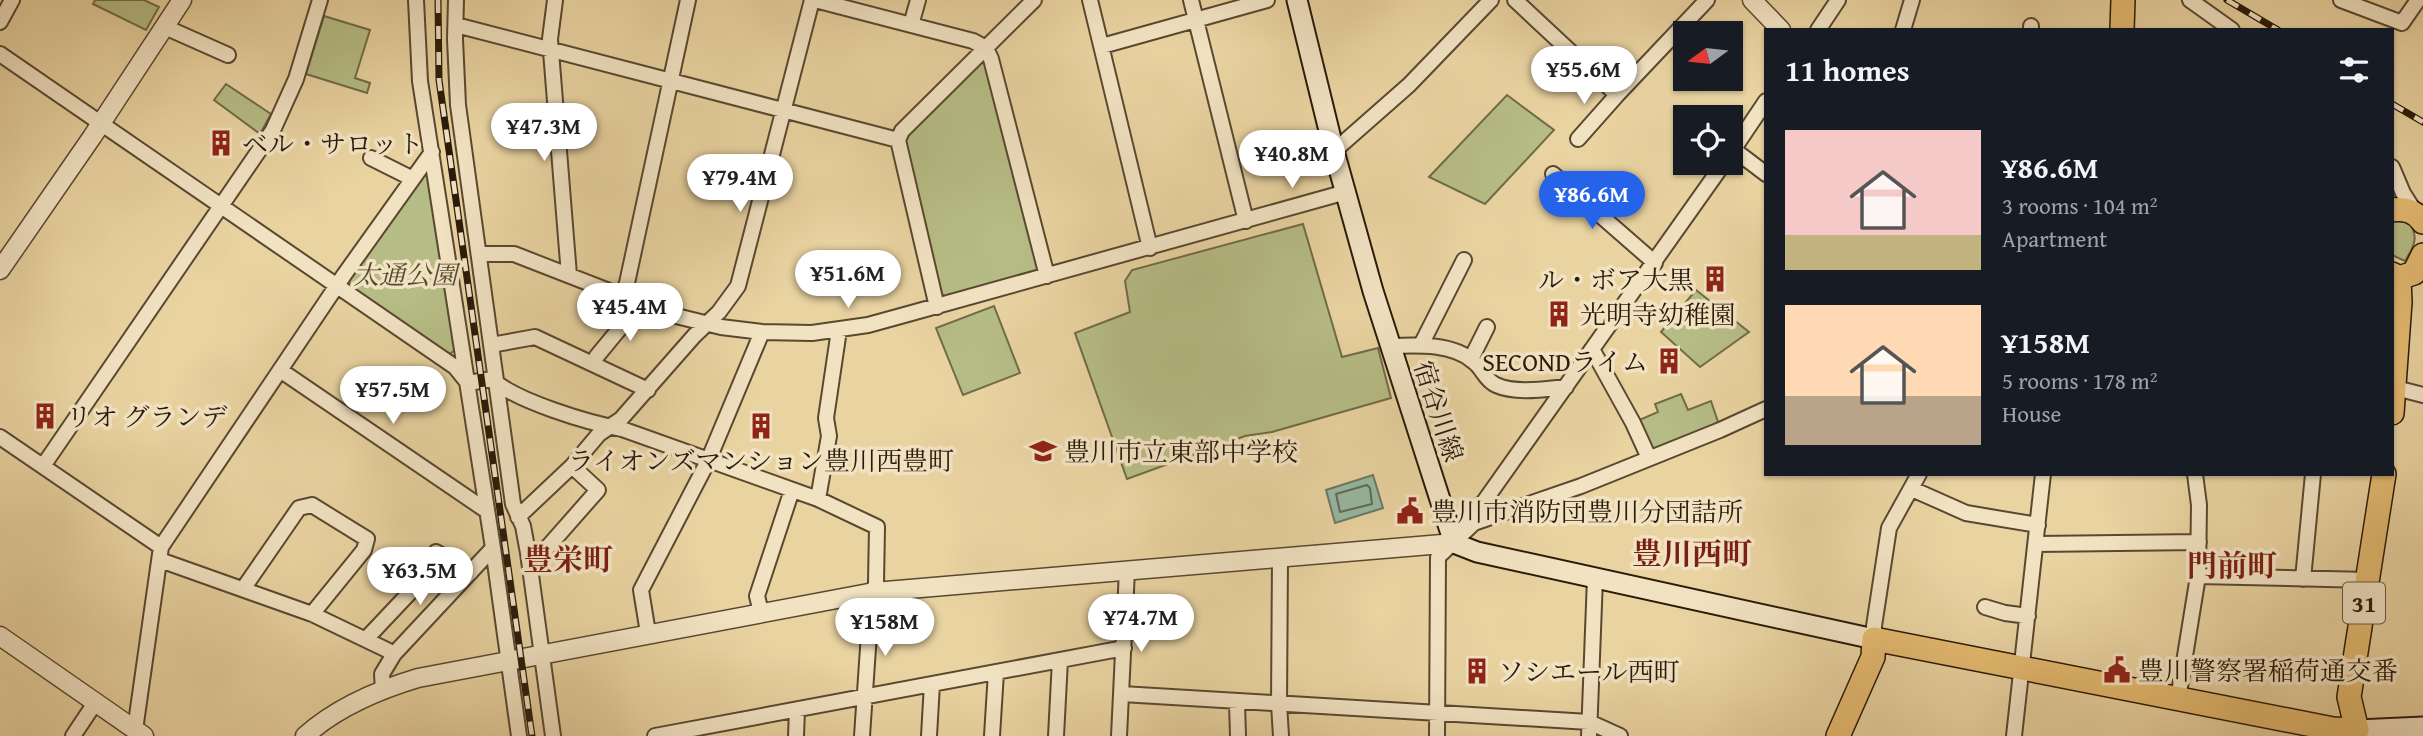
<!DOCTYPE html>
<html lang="en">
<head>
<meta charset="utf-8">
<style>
	body { margin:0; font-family:"Gentium Book Plus","Noto Serif JP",serif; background:#20242c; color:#f1f3f6; height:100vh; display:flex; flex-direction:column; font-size:26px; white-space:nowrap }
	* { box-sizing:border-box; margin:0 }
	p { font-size:23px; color:#9ea1a6 }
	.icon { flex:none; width:38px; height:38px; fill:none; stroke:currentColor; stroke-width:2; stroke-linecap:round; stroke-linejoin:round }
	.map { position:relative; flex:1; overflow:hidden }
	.panel { position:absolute; left:1764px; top:28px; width:630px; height:448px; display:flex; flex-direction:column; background:#171b24; border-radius:0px; box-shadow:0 2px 5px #0004 }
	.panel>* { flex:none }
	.needle { width:46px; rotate:255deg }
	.tools { position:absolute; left:1673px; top:21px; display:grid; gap:14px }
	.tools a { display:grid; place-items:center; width:70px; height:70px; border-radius:0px; background:#171b24; box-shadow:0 2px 5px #0004; font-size:35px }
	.price { position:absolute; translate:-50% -60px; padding:0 16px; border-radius:24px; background:#fff; color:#222; font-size:23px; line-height:46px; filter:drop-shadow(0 2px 4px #0008) }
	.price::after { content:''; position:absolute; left:50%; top:42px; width:21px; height:16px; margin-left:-10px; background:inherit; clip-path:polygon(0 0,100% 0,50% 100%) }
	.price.selected { background:#2563eb; color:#fff }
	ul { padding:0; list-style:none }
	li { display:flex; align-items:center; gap:21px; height:175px; padding:0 21px }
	li span { display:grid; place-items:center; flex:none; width:196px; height:140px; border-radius:0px; color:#555 }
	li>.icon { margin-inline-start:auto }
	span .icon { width:84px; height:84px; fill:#fffc; stroke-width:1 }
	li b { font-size:30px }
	h2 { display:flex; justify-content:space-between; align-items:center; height:84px; padding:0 21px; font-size:30px }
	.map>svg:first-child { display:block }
	.green { fill:#b6bc85; stroke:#706b48; stroke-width:2 }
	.water { fill:#97b8a3; stroke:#6b7966; stroke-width:2 }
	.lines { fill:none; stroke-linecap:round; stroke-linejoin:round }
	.shore { stroke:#606956; stroke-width:2 }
	.minor-casing { stroke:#594830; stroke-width:18 }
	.tertiary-casing { stroke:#594830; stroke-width:21 }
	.secondary-casing { stroke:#291a0a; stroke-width:23 }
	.primary-casing { stroke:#291a0a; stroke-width:26 }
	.minor { stroke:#f1e2c2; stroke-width:14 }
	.tertiary { stroke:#f1e2c2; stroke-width:18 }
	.secondary { stroke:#f1e2c2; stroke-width:19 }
	.primary { stroke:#e4ba70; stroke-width:23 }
	.rail-casing { stroke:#291a0a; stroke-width:7 }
	.rail { stroke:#f1e2c2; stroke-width:4.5; stroke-dasharray:13; stroke-linecap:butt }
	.labels { text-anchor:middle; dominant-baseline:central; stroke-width:7; stroke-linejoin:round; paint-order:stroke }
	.shield { fill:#f1e2c2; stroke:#655641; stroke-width:2 }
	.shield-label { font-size:24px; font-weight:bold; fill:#291a0a }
	.poi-label { font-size:26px; fill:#291a0a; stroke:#f1e2c2; text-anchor:start }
	.park-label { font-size:26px; font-style:italic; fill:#534b2f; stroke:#f1e2c2 }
	.street-label { font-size:26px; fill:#291a0a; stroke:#f1e2c2 }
	.quarter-label { font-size:30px; font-weight:bold; fill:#7a1f14; stroke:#f1e2c2 }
</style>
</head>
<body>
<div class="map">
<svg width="2423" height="736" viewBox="0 0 2423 736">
	<rect width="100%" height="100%" fill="#e9d3a1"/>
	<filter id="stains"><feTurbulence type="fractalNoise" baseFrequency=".00286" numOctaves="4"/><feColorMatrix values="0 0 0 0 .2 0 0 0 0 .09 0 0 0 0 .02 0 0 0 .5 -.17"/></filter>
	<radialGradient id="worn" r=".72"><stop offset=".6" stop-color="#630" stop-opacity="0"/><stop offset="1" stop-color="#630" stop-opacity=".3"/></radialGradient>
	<path class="green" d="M 95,0 L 144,0 L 159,7 L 146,30 L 93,4 Z
		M 324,16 L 370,30 L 355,78 L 370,83 L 367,93 L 306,74 Z
		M 979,62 L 987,62 L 1039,266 L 1035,272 L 945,296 L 940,293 L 903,144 L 906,135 Z
		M 226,84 L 271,114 L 260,134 L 214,100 Z
		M 1507,95 L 1554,130 L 1485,204 L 1429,177 Z
		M 422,176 L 432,176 L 459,348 L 449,354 L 351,288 L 349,281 Z
		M 2399,220 L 2409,223 C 2420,237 2413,248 2405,261 L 2392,255 L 2392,222 Z
		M 1303,224 L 1342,357 L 1378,348 L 1391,398 L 1272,432 L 1245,436 L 1127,479 L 1075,333 L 1130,312 L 1125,281 L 1132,270 Z
		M 1696,290 L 1749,332 L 1700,367 L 1661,332 Z
		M 994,306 L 1020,373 L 963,395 L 936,328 Z
		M 1681,394 L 1688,410 L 1711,401 L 1719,425 L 1653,450 L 1637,421 L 1658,412 L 1655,404 Z"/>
	<path class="water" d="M 1373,475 L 1383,508 L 1335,523 L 1326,490 Z"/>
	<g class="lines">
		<path class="shore" d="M 1367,485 L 1370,488 L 1372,504 L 1340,512 L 1336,494 Z"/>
		<g class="minor-casing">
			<path id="minor" d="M 416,0 L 420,81 L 493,548 L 519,736
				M 456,0 L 455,39 L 458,105 L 513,504 L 523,526 L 528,553 L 553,736
				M 555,0 L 550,39 L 569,275
				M 815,0 L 973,41 L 986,48 L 991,59 L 1047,276
				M 1090,0 L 1150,248
				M 1191,0 L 1246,221
				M 1515,0 L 1617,95 L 1707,0
				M 2190,0 L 2232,30
				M 2341,0 L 2402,23 L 2418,0
				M 0,22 L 12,0
				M 456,25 L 898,140
				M 911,25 L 918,0
				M 2031,26 L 2031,30
				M 165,27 L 228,55
				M 1818,30 L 1838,0
				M 1903,30 L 1912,0
				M 1102,46 L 1267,0
				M 0,54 L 455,367 L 468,383 L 492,379 C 515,401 589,423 622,429 L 818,499 L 877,527 L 876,583 L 871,604 L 862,736
				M 1578,139 L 1617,95
				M 1733,149 L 1766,174
				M 1334,151 L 1409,85 L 1491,0
				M 1731,153 L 1766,101
				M 371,158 L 411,178
				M 2392,167 L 2403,193 L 2417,215
				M 1553,174 L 1655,263
				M 480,254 L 514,254 L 668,314 L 721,327 L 762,332 L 812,333 L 868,325 L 908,314 L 1346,192
				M 622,296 L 627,283 L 688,0
				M 937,307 L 898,140 L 902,131 L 1034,0
				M 491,345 L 535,337 L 648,390
				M 1421,345 L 1464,260
				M 1391,346 C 1417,345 1453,343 1474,362 C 1483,369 1485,380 1496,385 C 1516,394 1545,389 1566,387
				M 1592,349 L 1633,423 L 1649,458
				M 1471,359 L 1487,327
				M 593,364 L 597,356 L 640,304
				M 280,370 L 487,511
				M 2392,387 L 2423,395
				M 0,437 L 161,547 L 135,730
				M 43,466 L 273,130 L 296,79 L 320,0
				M 1912,489 L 1966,513 L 2038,525
				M 818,499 L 829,436 L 826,418 L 839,330
				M 518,517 L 572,466 L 599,434 L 621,419 L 694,336 L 719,312 L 738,286 L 812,0
				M 1466,527 L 1724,163
				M 2037,544 L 2199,542
				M 161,547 L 344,275 L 432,152
				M 528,553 L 546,549 L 598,490 L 572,466
				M 1280,557 L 1279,704 L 1281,736
				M 160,560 L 312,614 L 387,650 L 394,654 L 382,674 L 383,689
				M 2198,576 L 2368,580
				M 2303,579 L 2313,474
				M 243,589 L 299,508 L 312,505 L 367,539 L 364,550 L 312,614
				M 1985,607 L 2005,613 L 2028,616
				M 761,612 L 757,596 L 792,490
				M 648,633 L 641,590 L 708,461 L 762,332
				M 366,639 L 416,586 L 436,552 L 471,572
				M 1874,639 L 1874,626 L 1889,528 L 1919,474
				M 394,654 L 493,548
				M 1122,694 L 1589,722 L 1620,736
				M 2178,699 L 2198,576 L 2199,505 L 2195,474
				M 1237,703 L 1238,736
				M 73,736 L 95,703
				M 655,736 L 1124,648
				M 796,736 L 797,710
				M 929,736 L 932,684
				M 992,736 L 996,672
				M 1056,736 L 1060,660
				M 1119,736 L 1127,570
				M 1437,736 L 1438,557 L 1474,523 L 1581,486 L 1720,430 L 1766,409
				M 1589,736 L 1595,578
				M 2014,736 L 2043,474"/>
		</g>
		<g class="tertiary-casing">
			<path id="tertiary" d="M 1752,0 L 1781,30
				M 0,270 L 92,137 L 182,0
				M 0,636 L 144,736
				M 305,736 C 337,707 378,690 418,678 L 874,592 L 1454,543"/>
		</g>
		<g class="secondary-casing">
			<path id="secondary" d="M 1297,0 L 1334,151 L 1373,291 L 1454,543 L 1477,552 L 1874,639
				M 2357,730 L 2423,727"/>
		</g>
		<g class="primary-casing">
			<path id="primary" d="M 2122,30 L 2123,0
				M 2392,210 C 2405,208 2415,211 2423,222
				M 2392,274 L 2399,278 L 2414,273 L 2423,255
				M 2392,413 L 2400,302 L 2399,278
				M 1838,736 L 1873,657 L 1874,639 L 2333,729 L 2357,730 L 2349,697 L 2384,474"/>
		</g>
		<use href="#minor" class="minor"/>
		<use href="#tertiary" class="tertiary"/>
		<use href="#secondary" class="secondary"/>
		<use href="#primary" class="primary"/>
		<g class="rail-casing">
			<path id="rail" d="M 438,0 L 439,80 L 532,736
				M 2227,0 L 2278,30
				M 2392,104 L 2423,122"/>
		</g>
		<use href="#rail" class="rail"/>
	</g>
	<defs>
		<g id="building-bare" transform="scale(2.1)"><path d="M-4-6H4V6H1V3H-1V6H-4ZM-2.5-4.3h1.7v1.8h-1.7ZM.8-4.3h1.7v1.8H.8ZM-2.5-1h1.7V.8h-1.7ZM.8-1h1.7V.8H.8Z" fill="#8f2418" stroke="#f1e2c2" stroke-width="2.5" paint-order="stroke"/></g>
		<g id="school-bare" transform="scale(2.1)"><path d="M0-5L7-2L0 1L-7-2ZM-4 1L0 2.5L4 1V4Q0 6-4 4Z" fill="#8f2418" stroke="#f1e2c2" stroke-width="2.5" paint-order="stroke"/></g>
		<g id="civic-bare" transform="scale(2.1)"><path d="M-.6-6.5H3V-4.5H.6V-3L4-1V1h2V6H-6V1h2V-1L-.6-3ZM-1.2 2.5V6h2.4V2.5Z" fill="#8f2418" stroke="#f1e2c2" stroke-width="2.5" paint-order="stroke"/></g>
	</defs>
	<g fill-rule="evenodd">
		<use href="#building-bare" x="221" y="143"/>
		<use href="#building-bare" x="1715" y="279"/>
		<use href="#building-bare" x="1559" y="314"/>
		<use href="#building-bare" x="1669" y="361"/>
		<use href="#building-bare" x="45" y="416"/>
		<use href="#building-bare" x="761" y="426"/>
		<use href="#school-bare" x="1043" y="451"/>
		<use href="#civic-bare" x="1410" y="511"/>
		<use href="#civic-bare" x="2117" y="670"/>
		<use href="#building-bare" x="1477" y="671"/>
	</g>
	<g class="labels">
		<rect class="shield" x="2343" y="582.5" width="42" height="41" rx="5"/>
		<g class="shield-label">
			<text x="2364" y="603">31</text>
		</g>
		<g class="poi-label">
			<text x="242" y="143">ベル・サロット</text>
			<text x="1694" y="279" text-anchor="end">ル・ボア大黒</text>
			<text x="1580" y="314">光明寺幼稚園</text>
			<text x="1648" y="361" text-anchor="end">SECONDライム</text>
			<text x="66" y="416">リオ グランデ</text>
			<text x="1064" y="451">豊川市立東部中学校</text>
			<text x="761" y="460" text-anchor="middle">ライオンズマンション豊川西豊町</text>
			<text x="1431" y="511">豊川市消防団豊川分団詰所</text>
			<text x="2138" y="670">豊川警察署稲荷通交番</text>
			<text x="1498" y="671">ソシエール西町</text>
		</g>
		<g class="park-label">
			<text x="405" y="274">太通公園</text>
		</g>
		<g class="street-label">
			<text transform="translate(1439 411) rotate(72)">宿谷川線</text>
		</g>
		<g class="quarter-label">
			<text x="1692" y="553">豊川西町</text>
			<text x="568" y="559">豊栄町</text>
			<text x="2232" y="565">門前町</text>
		</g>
	</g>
	<rect width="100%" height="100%" filter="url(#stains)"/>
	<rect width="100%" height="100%" fill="url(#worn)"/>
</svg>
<div class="tools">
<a><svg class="needle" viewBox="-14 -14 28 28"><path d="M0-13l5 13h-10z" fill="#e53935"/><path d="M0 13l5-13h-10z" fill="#9ea1a6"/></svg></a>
<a><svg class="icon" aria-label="locate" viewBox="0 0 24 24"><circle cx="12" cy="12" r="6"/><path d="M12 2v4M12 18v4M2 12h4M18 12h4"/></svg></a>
</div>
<b class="price" style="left:1584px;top:106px">¥55.6M</b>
<b class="price" style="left:544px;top:163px">¥47.3M</b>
<b class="price" style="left:1292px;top:190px">¥40.8M</b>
<b class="price" style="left:740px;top:214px">¥79.4M</b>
<b class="price selected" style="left:1592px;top:231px">¥86.6M</b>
<b class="price" style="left:848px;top:310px">¥51.6M</b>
<b class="price" style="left:630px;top:343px">¥45.4M</b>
<b class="price" style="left:393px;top:426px">¥57.5M</b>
<b class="price" style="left:420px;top:607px">¥63.5M</b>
<b class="price" style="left:1141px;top:654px">¥74.7M</b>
<b class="price" style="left:885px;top:658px">¥158M</b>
<section class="panel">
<h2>11 homes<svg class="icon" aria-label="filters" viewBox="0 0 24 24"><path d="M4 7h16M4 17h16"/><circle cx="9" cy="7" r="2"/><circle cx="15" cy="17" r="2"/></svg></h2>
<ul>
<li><span style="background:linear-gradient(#f6c9c9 75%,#c2b280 0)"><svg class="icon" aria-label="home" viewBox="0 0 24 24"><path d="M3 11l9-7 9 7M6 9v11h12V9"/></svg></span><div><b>¥86.6M</b><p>3 rooms · 104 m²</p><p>Apartment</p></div></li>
<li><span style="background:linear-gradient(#ffd9b3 65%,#b9a48a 0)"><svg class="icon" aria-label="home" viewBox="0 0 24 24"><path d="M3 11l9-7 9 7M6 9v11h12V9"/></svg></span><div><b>¥158M</b><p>5 rooms · 178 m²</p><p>House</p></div></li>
</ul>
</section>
</div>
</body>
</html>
